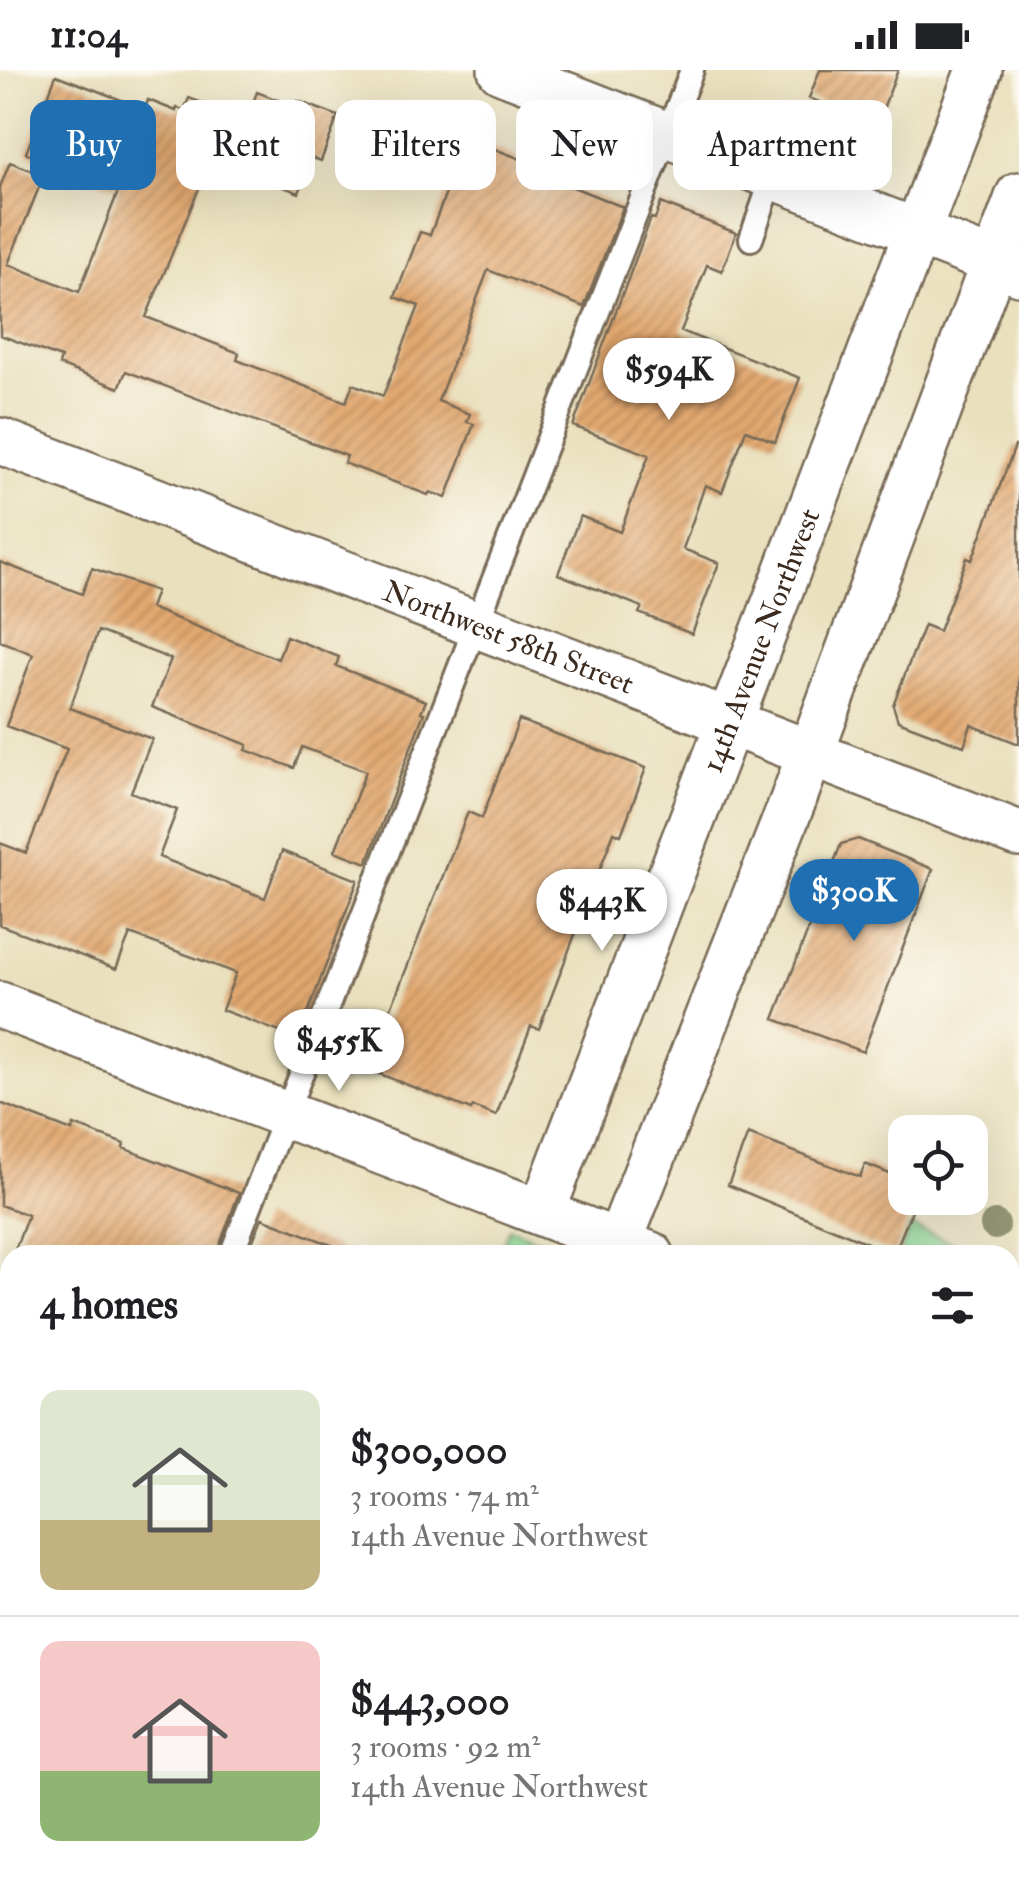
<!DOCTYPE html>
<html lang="en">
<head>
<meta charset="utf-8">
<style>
	body { margin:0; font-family:"IM FELL Double Pica",serif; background:#f6f6f6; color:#202124; height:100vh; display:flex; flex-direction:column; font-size:38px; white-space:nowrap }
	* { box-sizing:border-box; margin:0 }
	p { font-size:32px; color:#757577 }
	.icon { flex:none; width:55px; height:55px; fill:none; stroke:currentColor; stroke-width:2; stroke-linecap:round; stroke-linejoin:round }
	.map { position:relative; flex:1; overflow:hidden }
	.details { position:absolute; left:0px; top:1175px; width:1020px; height:640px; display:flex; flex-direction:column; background:#fff; border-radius:30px 30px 0 0; box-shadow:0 10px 40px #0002 }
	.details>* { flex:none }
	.banner { position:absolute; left:30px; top:30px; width:960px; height:90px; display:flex; gap:20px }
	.controls { position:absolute; left:888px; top:1045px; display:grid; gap:20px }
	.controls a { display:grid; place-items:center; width:100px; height:100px; border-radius:20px; background:#fff; box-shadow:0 10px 40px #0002; font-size:50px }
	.price { position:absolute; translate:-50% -85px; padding:0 22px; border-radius:35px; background:#fff; color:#222; font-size:32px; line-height:65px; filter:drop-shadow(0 2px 5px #0008) }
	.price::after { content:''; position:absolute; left:50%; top:60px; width:30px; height:22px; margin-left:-15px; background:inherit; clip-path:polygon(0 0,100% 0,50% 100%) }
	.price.selected { background:#1f6fb2; color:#fff }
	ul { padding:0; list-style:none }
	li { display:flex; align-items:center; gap:30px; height:250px; padding:0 40px }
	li+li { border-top:2px solid #e0e0e0 }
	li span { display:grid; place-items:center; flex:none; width:280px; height:200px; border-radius:20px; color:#555 }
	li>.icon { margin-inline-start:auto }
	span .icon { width:120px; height:120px; fill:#fffc; stroke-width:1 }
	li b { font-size:42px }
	h2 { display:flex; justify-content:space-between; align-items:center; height:120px; padding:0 40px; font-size:42px }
	.pill { padding:0 35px; border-radius:20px; background:#fff; box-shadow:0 10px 40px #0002; font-size:35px; line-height:90px }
	.pill.selected { background:#1f6fb2; color:#fff }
	.status { display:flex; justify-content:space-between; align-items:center; height:70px; padding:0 50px; background:#fff; direction:ltr }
	.status svg { height:28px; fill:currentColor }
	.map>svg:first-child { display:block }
	.grass { fill:url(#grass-tufts); stroke:#63815a; stroke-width:2.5 }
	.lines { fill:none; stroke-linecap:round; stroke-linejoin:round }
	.stream { stroke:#59bed7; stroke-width:12 }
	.building { fill:url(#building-hatch) }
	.lane-casing { stroke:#786a56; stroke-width:28 }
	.street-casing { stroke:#786a56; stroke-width:50 }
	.lane { stroke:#fff; stroke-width:22 }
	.street { stroke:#fff; stroke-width:45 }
	.tree { fill:#949476 }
	.labels { text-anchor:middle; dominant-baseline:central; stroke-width:10; stroke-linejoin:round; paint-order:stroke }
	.street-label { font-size:30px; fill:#3b2a1e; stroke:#fbf7ec }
</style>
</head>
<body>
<div class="status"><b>11:04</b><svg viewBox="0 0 49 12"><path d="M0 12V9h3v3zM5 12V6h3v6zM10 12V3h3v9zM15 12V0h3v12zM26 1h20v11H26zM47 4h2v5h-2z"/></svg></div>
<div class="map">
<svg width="1019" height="1815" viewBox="0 0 1019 1815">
	<defs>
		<pattern id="grass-tufts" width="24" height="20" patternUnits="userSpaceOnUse" patternTransform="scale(2.5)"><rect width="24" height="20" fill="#8bd896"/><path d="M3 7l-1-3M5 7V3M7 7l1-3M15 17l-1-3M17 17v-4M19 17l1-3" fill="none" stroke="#79ba81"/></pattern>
		<pattern id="building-hatch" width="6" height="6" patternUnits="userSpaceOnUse" patternTransform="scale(2.5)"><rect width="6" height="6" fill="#e2a870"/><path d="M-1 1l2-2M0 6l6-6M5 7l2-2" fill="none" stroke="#b8895b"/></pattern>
	</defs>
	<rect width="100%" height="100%" fill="#fbf7ec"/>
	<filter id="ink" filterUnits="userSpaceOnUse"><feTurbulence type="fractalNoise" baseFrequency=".01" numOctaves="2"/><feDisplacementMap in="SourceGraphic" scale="20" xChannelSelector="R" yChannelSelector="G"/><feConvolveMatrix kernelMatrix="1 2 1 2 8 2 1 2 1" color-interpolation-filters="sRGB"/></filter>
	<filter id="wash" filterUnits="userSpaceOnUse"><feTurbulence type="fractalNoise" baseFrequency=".0048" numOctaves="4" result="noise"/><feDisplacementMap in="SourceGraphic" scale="40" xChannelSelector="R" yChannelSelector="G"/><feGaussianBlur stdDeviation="2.25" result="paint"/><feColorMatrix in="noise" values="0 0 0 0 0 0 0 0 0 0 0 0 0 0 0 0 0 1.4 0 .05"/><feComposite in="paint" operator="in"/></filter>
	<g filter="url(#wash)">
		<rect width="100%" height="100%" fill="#e9e0bd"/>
		<path class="grass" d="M 910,1156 L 983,1185 L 899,1185 Z
			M 509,1158 L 571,1185 L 499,1185 Z
			M 1010,1196 L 1019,1199 L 1019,1267 L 1010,1263 Z
			M 260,1805 L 358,1805 L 355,1815 L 256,1815 Z"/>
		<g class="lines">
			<path class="stream" d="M 330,1815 L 332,1811"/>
		</g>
		<g id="blocks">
			<path class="building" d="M 820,0 L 898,0 L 879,49 L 868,45 L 866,50 L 809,28 Z
				M 56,5 L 145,39 L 148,30 L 176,41 L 177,38 L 184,40 L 189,28 L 247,49 L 257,22 L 296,37 L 298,31 L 338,46 L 321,91 L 313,88 L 299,123 L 211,89 L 146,247 L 239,283 L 237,290 L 346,332 L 353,314 L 383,326 L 419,236 L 395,227 L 420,162 L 430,165 L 467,68 L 531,93 L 528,99 L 623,137 L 584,237 L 488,200 L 438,331 L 470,344 L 467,352 L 474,354 L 446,428 L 430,422 L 428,425 L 344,393 L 347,386 L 126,301 L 119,318 L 59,295 L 61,288 L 0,265 L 0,117 L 10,92 L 44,105 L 8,194 L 79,222 L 119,119 L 26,83 Z
				M 661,133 L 736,163 L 722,201 L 707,195 L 681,261 L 800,308 L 775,372 L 746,360 L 722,422 L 705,415 L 683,479 L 719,493 L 692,564 L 639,543 L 642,537 L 558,504 L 580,446 L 620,462 L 649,385 L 573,356 L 651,148 L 655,149 Z
				M 1015,376 L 1019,377 L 1019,674 L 971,655 L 964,676 L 898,651 L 893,635 L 924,555 L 939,561 L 967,488 L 972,490 Z
				M 0,492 L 82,524 L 92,498 L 156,521 L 150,538 L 278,589 L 286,566 L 339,587 L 336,596 L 426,631 L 421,642 L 424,643 L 367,793 L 335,781 L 366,701 L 302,677 L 294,698 L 246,680 L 248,675 L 152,637 L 171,589 L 98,561 L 70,638 L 152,669 L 131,722 L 177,740 L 159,787 L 265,828 L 282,781 L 358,810 L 298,969 L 222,940 L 236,903 L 130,864 L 116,899 L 0,855 L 0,773 L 26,783 L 67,679 L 6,656 L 33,584 L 0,571 Z
				M 519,650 L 646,698 L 621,765 L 614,762 L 539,959 L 531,956 L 496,1046 L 473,1037 L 471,1040 L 367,999 L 468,742 L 482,748 Z
				M 858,769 L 933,799 L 863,982 L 774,949 L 841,774 Z
				M 0,1033 L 72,1061 L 74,1055 L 124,1074 L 123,1078 L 239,1123 L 216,1185 L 13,1185 L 28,1145 L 0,1135 Z
				M 748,1064 L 860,1107 L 865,1094 L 905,1110 L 905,1128 L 917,1128 L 894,1184 L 728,1115 Z
				M 262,1148 L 350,1182 L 350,1185 L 247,1185 Z"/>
		</g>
	</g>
	<g filter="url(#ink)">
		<use href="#blocks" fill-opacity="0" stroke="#786a56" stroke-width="2.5"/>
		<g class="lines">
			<g class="lane-casing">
				<path id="lane" d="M 751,169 L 773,106
					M 231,1185 L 692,0
					M 0,1786 L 10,1760"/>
			</g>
			<g class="street-casing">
				<g id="street">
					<path d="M 501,0 L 1019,202"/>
					<path id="s1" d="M 0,371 L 1019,764"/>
					<path d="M 0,935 L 651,1185"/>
					<path id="s2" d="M 542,1142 L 979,0"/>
					<path d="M 614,1185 L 792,733 L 1019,125"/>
					<path d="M 1010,1325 L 1019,1329"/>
					<path d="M 0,1500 L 10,1504"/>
					<path d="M 784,1805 L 809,1815"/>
					<path d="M 369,1815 L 373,1805"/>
				</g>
			</g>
			<use href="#lane" class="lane"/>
			<use href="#street" class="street"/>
		</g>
		<circle class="tree" cx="995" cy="1155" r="15"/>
	</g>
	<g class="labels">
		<g class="street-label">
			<text stroke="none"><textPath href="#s1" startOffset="545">Northwest 58th Street</textPath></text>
			<text stroke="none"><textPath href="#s2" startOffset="612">14th Avenue Northwest</textPath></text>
		</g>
	</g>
</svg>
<div class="controls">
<a><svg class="icon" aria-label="locate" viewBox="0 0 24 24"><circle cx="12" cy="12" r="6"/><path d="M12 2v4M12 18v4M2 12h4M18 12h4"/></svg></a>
</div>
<b class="price" style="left:669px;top:353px">$594K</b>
<b class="price selected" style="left:854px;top:874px">$300K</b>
<b class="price" style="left:602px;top:884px">$443K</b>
<b class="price" style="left:339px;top:1024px">$455K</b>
<div class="banner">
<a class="pill selected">Buy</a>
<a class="pill">Rent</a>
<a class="pill">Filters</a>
<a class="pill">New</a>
<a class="pill">Apartment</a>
</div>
<section class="details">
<h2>4 homes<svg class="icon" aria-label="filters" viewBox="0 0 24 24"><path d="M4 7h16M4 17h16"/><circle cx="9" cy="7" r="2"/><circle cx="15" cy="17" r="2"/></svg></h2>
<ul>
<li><span style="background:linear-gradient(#dfe7d0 65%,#c2b280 0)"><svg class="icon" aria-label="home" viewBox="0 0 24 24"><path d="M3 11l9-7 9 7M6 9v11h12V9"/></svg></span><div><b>$300,000</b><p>3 rooms · 74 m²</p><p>14th Avenue Northwest</p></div></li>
<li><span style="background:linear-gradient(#f6c9c9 65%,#8fb573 0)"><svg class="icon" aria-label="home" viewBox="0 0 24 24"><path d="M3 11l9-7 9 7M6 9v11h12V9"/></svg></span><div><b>$443,000</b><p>3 rooms · 92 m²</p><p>14th Avenue Northwest</p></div></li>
</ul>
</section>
</div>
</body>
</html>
